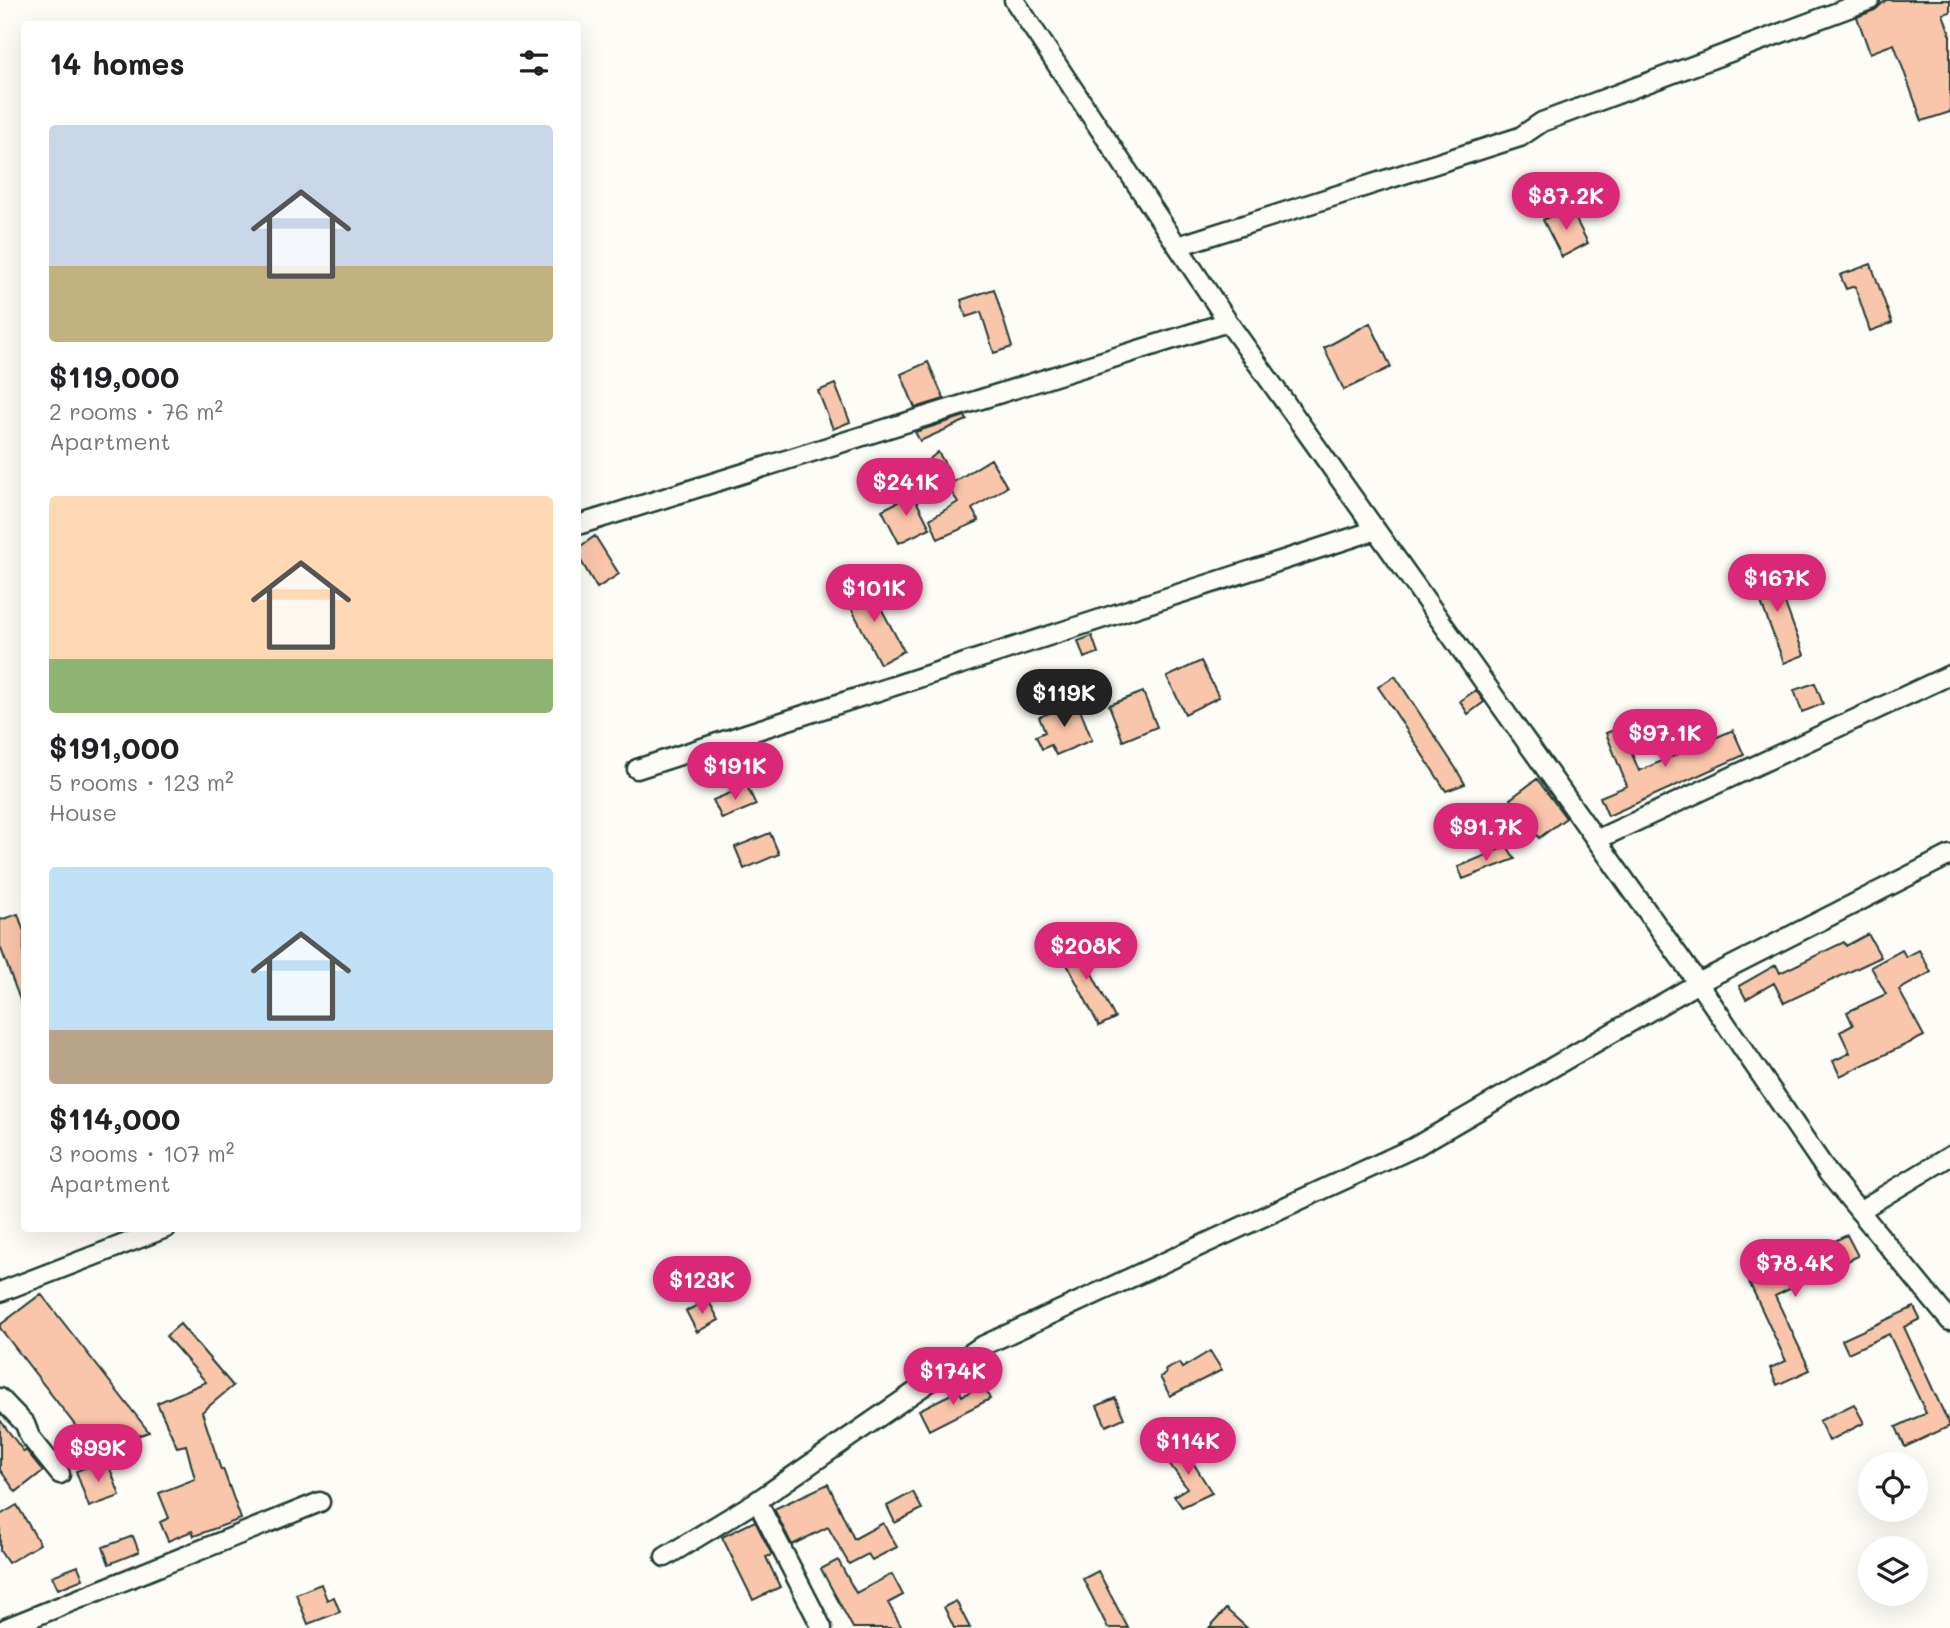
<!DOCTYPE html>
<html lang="en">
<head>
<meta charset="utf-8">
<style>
	body { margin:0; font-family:Mali,sans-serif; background:#f6f6f6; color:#202124; height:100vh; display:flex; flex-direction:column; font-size:26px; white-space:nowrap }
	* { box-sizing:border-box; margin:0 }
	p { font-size:23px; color:#757577 }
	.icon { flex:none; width:38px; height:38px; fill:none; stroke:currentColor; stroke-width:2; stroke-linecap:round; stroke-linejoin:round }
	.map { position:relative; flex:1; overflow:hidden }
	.side { position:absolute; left:21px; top:21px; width:560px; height:1211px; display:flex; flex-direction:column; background:#fff; border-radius:7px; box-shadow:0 7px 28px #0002 }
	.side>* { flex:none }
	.buttons { position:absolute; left:1858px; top:1452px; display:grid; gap:14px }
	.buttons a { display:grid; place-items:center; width:70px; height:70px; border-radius:50%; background:#fff; box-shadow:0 7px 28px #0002; font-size:35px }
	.price { position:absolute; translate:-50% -60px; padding:0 16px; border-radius:24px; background:#db2777; color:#fff; font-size:23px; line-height:46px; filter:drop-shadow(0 2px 4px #0008) }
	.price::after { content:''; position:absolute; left:50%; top:42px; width:21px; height:16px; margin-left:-10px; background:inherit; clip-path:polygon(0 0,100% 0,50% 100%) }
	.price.active { background:#222; color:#fff }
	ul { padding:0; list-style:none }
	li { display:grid; align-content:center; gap:14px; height:371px; padding:0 28px }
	li span { display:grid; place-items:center; height:217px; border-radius:7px; color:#555 }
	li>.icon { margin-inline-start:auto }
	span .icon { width:126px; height:126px; fill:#fffc; stroke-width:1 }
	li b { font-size:30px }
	h2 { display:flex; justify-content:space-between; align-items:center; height:84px; padding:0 28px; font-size:30px }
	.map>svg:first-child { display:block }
	.building { fill:#fac6ab; stroke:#1f3d34; stroke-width:2 }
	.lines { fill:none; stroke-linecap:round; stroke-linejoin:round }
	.street-casing { stroke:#1f3d34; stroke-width:23 }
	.street { stroke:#fdfcf7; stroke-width:18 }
</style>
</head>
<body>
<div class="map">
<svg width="1950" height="1628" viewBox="0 0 1950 1628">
	<rect width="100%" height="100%" fill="#fdfcf7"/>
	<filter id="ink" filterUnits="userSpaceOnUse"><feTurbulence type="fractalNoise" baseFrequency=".0143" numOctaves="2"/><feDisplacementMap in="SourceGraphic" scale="14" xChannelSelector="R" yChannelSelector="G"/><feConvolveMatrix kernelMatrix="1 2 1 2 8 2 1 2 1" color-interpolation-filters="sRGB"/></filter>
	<g filter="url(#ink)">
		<path class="building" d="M 1886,0 L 1950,0 L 1950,12 L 1943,14 L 1950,34 L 1950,112 L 1922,121 L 1894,44 L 1870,53 L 1857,17 L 1875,10 Z
			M 1569,206 L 1588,243 L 1562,257 L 1543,220 Z
			M 1871,264 L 1892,323 L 1870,331 L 1855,286 L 1846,289 L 1840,275 Z
			M 994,289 L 1012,347 L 994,353 L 981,312 L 966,317 L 961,300 Z
			M 1370,323 L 1391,367 L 1344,390 L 1324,348 Z
			M 928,362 L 944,399 L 915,408 L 901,374 Z
			M 835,384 L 850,422 L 833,429 L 818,391 Z
			M 965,416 L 967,420 L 920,441 L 915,432 Z
			M 938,452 L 948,469 L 931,472 L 926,462 Z
			M 991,459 L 1007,487 L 972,509 L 979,521 L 938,539 L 930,519 L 958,502 L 947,486 Z
			M 911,491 L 930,528 L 899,543 L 882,510 L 898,502 L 897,498 Z
			M 595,536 L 619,574 L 597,588 L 578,556 L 578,548 Z
			M 1771,565 L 1804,655 L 1784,663 L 1750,573 Z
			M 868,584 L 904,651 L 880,664 L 845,596 Z
			M 1092,636 L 1098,653 L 1084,658 L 1078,641 Z
			M 1201,661 L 1219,697 L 1185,714 L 1167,677 Z
			M 1395,676 L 1455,767 L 1465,784 L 1446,791 L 1391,706 L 1378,687 Z
			M 1815,683 L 1823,704 L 1802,712 L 1794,690 Z
			M 1476,690 L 1484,702 L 1468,714 L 1460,701 Z
			M 1143,692 L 1157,727 L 1123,741 L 1109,705 Z
			M 1077,702 L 1092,740 L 1056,755 L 1051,745 L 1042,749 L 1036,736 L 1045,732 L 1039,717 Z
			M 1621,727 L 1639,771 L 1733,730 L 1744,755 L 1608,816 L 1600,797 L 1627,786 L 1606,733 Z
			M 1537,779 L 1566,818 L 1539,838 L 1510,799 Z
			M 747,786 L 756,805 L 722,819 L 713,800 Z
			M 1478,803 L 1491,822 L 1473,829 L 1463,816 Z
			M 770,833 L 779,854 L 744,869 L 735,847 Z
			M 1507,846 L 1515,859 L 1463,879 L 1458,867 Z
			M 18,914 L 24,932 L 23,1008 L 0,946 L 0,920 Z
			M 1868,934 L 1881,957 L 1784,1003 L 1774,983 L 1746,999 L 1739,986 L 1776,965 L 1780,973 L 1844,942 L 1846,946 Z
			M 1074,939 L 1115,1018 L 1099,1026 L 1058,947 Z
			M 1902,950 L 1906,957 L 1919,950 L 1931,972 L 1899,990 L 1924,1036 L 1840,1076 L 1833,1061 L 1850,1053 L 1840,1032 L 1853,1025 L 1847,1012 L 1886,994 L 1871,967 Z
			M 1847,1235 L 1858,1256 L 1775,1296 L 1810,1370 L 1777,1385 L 1770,1368 L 1786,1361 L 1749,1282 Z
			M 41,1294 L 149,1432 L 95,1451 L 0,1328 L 0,1325 Z
			M 708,1300 L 719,1320 L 697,1332 L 686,1311 Z
			M 1914,1307 L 1920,1319 L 1904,1327 L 1950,1426 L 1905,1447 L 1896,1427 L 1926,1413 L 1889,1334 L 1848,1353 L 1842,1340 Z
			M 180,1324 L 233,1386 L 202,1412 L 221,1470 L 223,1469 L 241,1519 L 194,1536 L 192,1531 L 168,1541 L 160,1522 L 169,1518 L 159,1493 L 195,1479 L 186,1445 L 177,1447 L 157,1403 L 206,1382 L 166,1336 Z
			M 1210,1351 L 1222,1370 L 1170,1396 L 1160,1377 L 1166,1374 L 1165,1370 L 1179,1363 L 1182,1368 Z
			M 983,1385 L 990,1399 L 929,1430 L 919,1410 L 959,1390 L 962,1396 Z
			M 1115,1398 L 1124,1418 L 1106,1426 L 1097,1406 Z
			M 1854,1404 L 1864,1423 L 1829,1441 L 1819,1421 Z
			M 0,1420 L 24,1452 L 26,1450 L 43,1471 L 16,1492 L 0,1470 Z
			M 1182,1445 L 1212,1493 L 1182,1507 L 1174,1496 L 1187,1488 L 1164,1456 Z
			M 107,1460 L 120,1496 L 89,1507 L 76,1471 Z
			M 828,1484 L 854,1539 L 883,1523 L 897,1547 L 872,1560 L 868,1554 L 849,1564 L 828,1527 L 792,1545 L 774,1509 Z
			M 913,1492 L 922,1509 L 895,1523 L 887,1506 Z
			M 17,1505 L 40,1544 L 8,1563 L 0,1551 L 0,1515 Z
			M 755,1521 L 772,1555 L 766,1557 L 780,1587 L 753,1600 L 722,1537 Z
			M 133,1536 L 139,1552 L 109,1564 L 103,1547 Z
			M 838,1560 L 856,1593 L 892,1574 L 903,1595 L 888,1603 L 902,1628 L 853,1628 L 821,1569 Z
			M 78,1566 L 83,1579 L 58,1589 L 52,1576 Z
			M 1098,1571 L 1128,1628 L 1108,1628 L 1083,1579 Z
			M 321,1584 L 327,1600 L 334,1597 L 340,1612 L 308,1624 L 296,1594 Z
			M 956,1601 L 970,1628 L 954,1628 L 944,1607 Z
			M 1226,1609 L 1247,1628 L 1209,1628 Z"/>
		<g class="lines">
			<g class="street-casing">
				<path id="street" d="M 1014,0 L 1228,322 L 1698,983 L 1828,1173 L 1950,1321
					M 1178,246 L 1520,137 L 1542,122 L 1870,0
					M 578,525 L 1228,322
					M 637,769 L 1376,530
					M 1596,840 L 1950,675
					M 1859,1211 L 1950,1156
					M 0,1292 L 166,1228
					M 0,1398 L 25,1424 L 30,1437 L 60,1474
					M 757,1501 L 822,1628
					M 665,1557 L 757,1501 L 980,1347 L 1413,1148 L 1698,983 L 1950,855
					M 6,1628 L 320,1502"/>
			</g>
			<use href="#street" class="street"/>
		</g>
	</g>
</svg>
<div class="buttons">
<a><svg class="icon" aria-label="locate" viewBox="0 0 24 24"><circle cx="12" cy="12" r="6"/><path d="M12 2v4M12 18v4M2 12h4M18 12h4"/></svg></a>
<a><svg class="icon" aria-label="layers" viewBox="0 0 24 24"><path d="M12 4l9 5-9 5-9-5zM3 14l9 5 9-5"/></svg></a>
</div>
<b class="price" style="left:1566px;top:232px">$87.2K</b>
<b class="price" style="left:906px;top:518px">$241K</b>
<b class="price" style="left:1777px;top:614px">$167K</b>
<b class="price" style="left:874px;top:624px">$101K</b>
<b class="price active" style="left:1064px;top:729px">$119K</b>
<b class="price" style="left:1665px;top:769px">$97.1K</b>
<b class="price" style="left:735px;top:802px">$191K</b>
<b class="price" style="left:1486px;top:863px">$91.7K</b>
<b class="price" style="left:1086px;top:982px">$208K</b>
<b class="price" style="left:1795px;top:1299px">$78.4K</b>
<b class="price" style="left:702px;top:1316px">$123K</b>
<b class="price" style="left:953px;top:1407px">$174K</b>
<b class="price" style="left:1188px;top:1477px">$114K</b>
<b class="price" style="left:98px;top:1484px">$99K</b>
<section class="side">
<h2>14 homes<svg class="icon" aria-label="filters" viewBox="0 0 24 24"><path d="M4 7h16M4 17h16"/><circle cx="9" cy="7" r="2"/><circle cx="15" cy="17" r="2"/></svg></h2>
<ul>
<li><span style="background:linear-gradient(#c9d6e8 65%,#c2b280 0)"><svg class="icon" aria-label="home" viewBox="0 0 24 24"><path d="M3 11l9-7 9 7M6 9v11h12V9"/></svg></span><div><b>$119,000</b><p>2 rooms · 76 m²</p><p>Apartment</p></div></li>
<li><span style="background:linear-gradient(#ffd9b3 75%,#8fb573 0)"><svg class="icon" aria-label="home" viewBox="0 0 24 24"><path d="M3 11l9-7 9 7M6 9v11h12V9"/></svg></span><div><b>$191,000</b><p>5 rooms · 123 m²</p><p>House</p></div></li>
<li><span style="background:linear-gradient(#bfe0f5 75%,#b9a48a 0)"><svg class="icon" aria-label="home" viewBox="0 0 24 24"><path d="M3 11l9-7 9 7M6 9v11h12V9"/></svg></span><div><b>$114,000</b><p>3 rooms · 107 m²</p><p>Apartment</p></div></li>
</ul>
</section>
</div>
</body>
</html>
